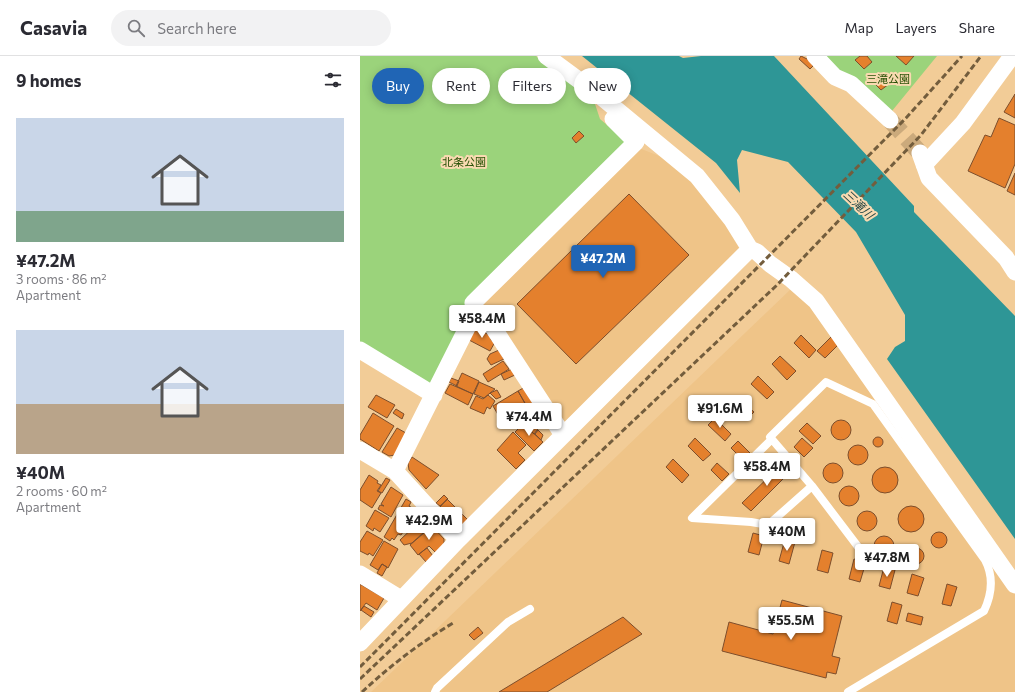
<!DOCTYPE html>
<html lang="en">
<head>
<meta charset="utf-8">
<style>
	body { margin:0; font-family:Commissioner,"Noto Sans JP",sans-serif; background:#f2f2f3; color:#2b2b33; height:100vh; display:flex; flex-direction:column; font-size:15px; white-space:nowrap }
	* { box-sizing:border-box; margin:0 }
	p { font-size:13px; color:#7c7c81 }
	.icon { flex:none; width:22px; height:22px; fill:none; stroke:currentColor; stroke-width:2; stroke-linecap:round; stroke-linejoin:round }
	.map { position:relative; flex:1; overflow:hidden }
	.details { display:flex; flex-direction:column; background:#fff; width:360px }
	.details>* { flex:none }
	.top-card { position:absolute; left:12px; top:12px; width:380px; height:36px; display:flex; gap:8px }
	.price { position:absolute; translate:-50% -34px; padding:0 9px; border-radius:4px; background:#fff; color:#222; font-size:13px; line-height:26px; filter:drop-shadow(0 1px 2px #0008) }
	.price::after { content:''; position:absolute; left:50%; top:24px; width:12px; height:9px; margin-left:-6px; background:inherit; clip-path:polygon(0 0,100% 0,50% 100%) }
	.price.active { background:#2065b5; color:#fff }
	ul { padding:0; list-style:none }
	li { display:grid; align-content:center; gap:8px; height:212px; padding:0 16px }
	li span { display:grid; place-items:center; height:124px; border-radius:0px; color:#555 }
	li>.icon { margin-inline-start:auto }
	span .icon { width:72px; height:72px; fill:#fffc; stroke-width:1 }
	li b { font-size:17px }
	h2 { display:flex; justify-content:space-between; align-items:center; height:48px; padding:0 16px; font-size:17px }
	.chip { padding:0 14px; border-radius:18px; background:#fff; box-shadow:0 2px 10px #0003; font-size:14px; line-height:36px }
	.chip.active { background:#2065b5; color:#fff }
	header { display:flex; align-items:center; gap:24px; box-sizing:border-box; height:56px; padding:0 20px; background:#fff; border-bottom:1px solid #e1e1e2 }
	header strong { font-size:19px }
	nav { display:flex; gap:22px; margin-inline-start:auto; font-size:14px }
	.search { width:280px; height:36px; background:#f2f2f3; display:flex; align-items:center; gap:10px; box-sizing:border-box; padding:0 14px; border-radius:22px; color:#7c7c81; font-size:15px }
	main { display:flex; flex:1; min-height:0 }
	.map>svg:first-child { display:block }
	.built { fill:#efc488 }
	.green { fill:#9bd37b }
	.water { fill:#2e9696 }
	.building { fill:#e4802d; stroke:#7d4e2c }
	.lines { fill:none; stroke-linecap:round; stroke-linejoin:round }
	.street-tunnel { stroke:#cbaa7c; stroke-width:17; stroke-dasharray:17 8; stroke-linecap:butt }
	.lane { stroke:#fff; stroke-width:8 }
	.street { stroke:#fff; stroke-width:17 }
	.rail { stroke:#735d3d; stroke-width:3; stroke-dasharray:6 3; stroke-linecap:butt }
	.labels { text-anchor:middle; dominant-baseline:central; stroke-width:4; stroke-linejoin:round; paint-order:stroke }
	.park-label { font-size:11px; fill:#285106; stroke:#f9dab1 }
	.water-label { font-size:12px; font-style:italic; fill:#284746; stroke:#f9dab1 }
</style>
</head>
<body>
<header>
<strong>Casavia</strong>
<div class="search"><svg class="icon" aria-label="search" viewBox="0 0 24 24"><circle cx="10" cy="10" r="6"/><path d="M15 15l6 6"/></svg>Search here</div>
<nav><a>Map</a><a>Layers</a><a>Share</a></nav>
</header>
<main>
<section class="details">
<h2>9 homes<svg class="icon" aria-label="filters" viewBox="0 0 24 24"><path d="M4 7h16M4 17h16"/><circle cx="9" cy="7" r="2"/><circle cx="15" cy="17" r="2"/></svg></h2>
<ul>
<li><span style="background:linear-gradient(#c9d6e8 75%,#7fa58c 0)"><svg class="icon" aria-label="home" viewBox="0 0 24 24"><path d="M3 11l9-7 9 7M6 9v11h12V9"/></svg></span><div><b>¥47.2M</b><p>3 rooms · 86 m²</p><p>Apartment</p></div></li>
<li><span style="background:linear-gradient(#c9d6e8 60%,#b9a48a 0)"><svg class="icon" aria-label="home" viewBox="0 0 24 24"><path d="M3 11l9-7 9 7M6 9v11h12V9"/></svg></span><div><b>¥40M</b><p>2 rooms · 60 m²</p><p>Apartment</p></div></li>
</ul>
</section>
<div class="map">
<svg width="655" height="636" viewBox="0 0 655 636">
	<rect width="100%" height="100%" fill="#f2cc97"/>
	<path class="built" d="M 279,92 L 304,102 L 338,128 L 382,190 L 208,365 L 202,367 L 122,247 Z
		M 432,232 L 453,246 L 655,537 L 655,636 L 11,636 Z"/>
	<path class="green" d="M 0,0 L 176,0 L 233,42 L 240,63 L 266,85 L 258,97 L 101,255 L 101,270 L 73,330 L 0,286 Z
		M 462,0 L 577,0 L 532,55 L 477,16 Z"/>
	<path class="water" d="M 222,0 L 319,0 L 323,2 L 341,0 L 414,0 L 554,150 L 554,156 L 655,260 L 655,483 L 527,303 L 535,291 L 545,285 L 545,259 L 496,176 L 428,106 L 382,94 L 377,104 L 380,137 L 356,107 Z"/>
	<path class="building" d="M 441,0 L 447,3 L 449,1 L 453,10 L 450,13 L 439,3 Z
		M 500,0 L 507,0 L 512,6 L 504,13 L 495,4 Z
		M 536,0 L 554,0 L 546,9 Z
		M 521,17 L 529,28 L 521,34 L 512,25 Z
		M 655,38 L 655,62 L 644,56 Z
		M 639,62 L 655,69 L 655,108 L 645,132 L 608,115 L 625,79 L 631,81 Z
		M 219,75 L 224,80 L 216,87 L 212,82 Z
		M 655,117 L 655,139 L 647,135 Z
		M 269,138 L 329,199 L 216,308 L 157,248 Z
		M 115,272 L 125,275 L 124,276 L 131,280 L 131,284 L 135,286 L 130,295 L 109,284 Z
		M 441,279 L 456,294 L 449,302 L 434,287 Z
		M 472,280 L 480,287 L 465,302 L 457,295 Z
		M 139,294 L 144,303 L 131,309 L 127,303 L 130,298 Z
		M 420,300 L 436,315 L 427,324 L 412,308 Z
		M 143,305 L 149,313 L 128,326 L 123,318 Z
		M 152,313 L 155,319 L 144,324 L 141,318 Z
		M 102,317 L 119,325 L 113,338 L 96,330 Z
		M 398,320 L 414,336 L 407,343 L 391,328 Z
		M 91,322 L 99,325 L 97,330 L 89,326 Z
		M 119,326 L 135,333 L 124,342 L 114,338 Z
		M 90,328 L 113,338 L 108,349 L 85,337 Z
		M 165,331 L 174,346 L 168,353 L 158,335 Z
		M 137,334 L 141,341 L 136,343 L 130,337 Z
		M 158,335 L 169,354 L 144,369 L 133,350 Z
		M 16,339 L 35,349 L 27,362 L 8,351 Z
		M 128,339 L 135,345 L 130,353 L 127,351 L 124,358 L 110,352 L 116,340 L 123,343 Z
		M 377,341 L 394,356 L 386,364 L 370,348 Z
		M 173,351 L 183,359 L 178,365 L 182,368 L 174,378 L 161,366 Z
		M 36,353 L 44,358 L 42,363 L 33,357 Z
		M 13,357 L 34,370 L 19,395 L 0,383 L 0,379 Z
		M 355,362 L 371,378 L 365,385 L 348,369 Z
		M471 374a10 10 0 1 1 20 0a10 10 0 1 1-20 0Z
		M 161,366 L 183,386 L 174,395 L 155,376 L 159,372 L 157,370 Z
		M 447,367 L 461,380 L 453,388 L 439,375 Z
		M 37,372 L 46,377 L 35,399 L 29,400 L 22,396 Z
		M 178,374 L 183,379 L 181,384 L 175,378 Z
		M 153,376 L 166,389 L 158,397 L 165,404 L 156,413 L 137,394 Z
		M513 386a5 5 0 1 1 10 0a5 5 0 1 1-10 0Z
		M 335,382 L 351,398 L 343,405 L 328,390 Z
		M 442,382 L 453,392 L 444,401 L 434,391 Z
		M 378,385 L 390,397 L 383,404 L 371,392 Z
		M488 399a10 10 0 1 1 20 0a10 10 0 1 1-20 0Z
		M 52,401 L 79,419 L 66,433 L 49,414 L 48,407 Z
		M 313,403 L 329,419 L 322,427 L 306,411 Z
		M 424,406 L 432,414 L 391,455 L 382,447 Z
		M463 417a10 10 0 1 1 20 0a10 10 0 1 1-20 0Z
		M 357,407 L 369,418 L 362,425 L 351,414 Z
		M512 424a13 13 0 1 1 26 0a13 13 0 1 1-26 0Z
		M 9,419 L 18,425 L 17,427 L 21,429 L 17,435 L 21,437 L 12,452 L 0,444 L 0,434 Z
		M 26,422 L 30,424 L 22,437 L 18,435 Z
		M479 440a10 10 0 1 1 20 0a10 10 0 1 1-20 0Z
		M 31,431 L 43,439 L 31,461 L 18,453 L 20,449 L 24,450 L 21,448 Z
		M 84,439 L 88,443 L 80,450 L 76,447 Z
		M 46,443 L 51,446 L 49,450 L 57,455 L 41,479 L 38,478 L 34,484 L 32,482 L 30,485 L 24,481 Z
		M 87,443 L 109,465 L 104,469 L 97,469 L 80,451 Z
		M538 463a13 13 0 1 1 26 0a13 13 0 1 1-26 0Z
		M 15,454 L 29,462 L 20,476 L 14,472 L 13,475 L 6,470 Z
		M497 465a10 10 0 1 1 20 0a10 10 0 1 1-20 0Z
		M 57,468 L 64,476 L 52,487 L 44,489 L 40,484 Z
		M 72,470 L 84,483 L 84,489 L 76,497 L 69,490 L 58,499 L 50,489 Z
		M 7,475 L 23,484 L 13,500 L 9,497 L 8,499 L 0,495 L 0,486 Z
		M571 484a8 8 0 1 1 16 0a8 8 0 1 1-16 0Z
		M 393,477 L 404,480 L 399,499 L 388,496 Z
		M514 490a10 10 0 1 1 20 0a10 10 0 1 1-20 0Z
		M 425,483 L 435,486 L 429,508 L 419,505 Z
		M 24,485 L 38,493 L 28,512 L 22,508 L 18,514 L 10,509 Z
		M 67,492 L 73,500 L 66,506 L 59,498 Z
		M548 500a8 8 0 1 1 16 0a8 8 0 1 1-16 0Z
		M 462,494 L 473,497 L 468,517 L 457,514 Z
		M 494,503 L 506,506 L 500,526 L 489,523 Z
		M 22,508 L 27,511 L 22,520 L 17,517 Z
		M 524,511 L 535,514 L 530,533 L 519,530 Z
		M 552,518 L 564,522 L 558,540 L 547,537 Z
		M 0,528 L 24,542 L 17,554 L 6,547 L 0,555 Z
		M 587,528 L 597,531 L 591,550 L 582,548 Z
		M 422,544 L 482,560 L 472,600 L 480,602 L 476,618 L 467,616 L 466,622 L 362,595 L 369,566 L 413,578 Z
		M 532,546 L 542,549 L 537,568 L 527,565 Z
		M 4,550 L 14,556 L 11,561 L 1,554 Z
		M 548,557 L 563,561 L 561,569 L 546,565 Z
		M 263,561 L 282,578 L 187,636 L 139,636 Z
		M 118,571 L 123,577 L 114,584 L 109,579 Z"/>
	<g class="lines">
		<path class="street-tunnel" d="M 530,64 L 560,97"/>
		<path class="lane" d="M 412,383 L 332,462 L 391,466 L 408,469 L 452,430
			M 75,636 L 77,632 L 148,566 L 170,553
			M 488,636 L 624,555 C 632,538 634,521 625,504 L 513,348 L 466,326 L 410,381 L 452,430 L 502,496"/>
		<path class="street" d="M 186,0 L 239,39 L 337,120 L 372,164 L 390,193 L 397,196 L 410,208 L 431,223 L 456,245 L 655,529
			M 455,0 L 475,21 L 491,28 L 530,64
			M 560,97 L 569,122 L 646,202 L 655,216
			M 564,109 L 603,67 L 652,0
			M 115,256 L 113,247 L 276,86 L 253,63
			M 0,294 L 74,339
			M 0,394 L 35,415 L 98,484
			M 35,415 L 115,256 L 127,262 L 203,379
			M 0,518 L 41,543
			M 0,587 L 98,484 L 390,193"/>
		<path class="rail" d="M 0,611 L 546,62 L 602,0
			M 0,623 L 417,229 L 561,79 L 621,0
			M 2,636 C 31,609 60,587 93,567"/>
	</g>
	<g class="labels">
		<g class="park-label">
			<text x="528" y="22">三滝公園</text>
			<text x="104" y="105">北条公園</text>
		</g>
		<g class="water-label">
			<text transform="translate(499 148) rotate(43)">三滝川</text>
		</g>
	</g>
</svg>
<b class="price active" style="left:243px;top:223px">¥47.2M</b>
<b class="price" style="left:122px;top:283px">¥58.4M</b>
<b class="price" style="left:360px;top:373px">¥91.6M</b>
<b class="price" style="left:169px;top:381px">¥74.4M</b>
<b class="price" style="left:407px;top:431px">¥58.4M</b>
<b class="price" style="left:69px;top:485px">¥42.9M</b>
<b class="price" style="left:427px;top:496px">¥40M</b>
<b class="price" style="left:527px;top:522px">¥47.8M</b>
<b class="price" style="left:431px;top:585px">¥55.5M</b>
<div class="top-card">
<a class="chip active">Buy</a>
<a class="chip">Rent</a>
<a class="chip">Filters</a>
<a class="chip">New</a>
</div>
</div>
</main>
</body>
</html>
